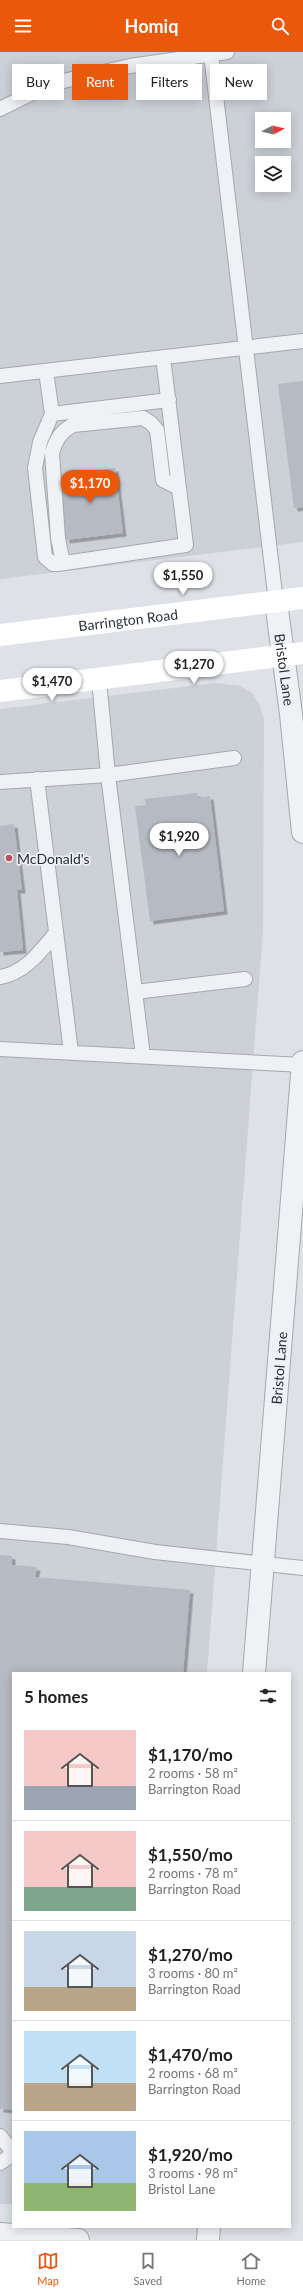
<!DOCTYPE html>
<html lang="en">
<head>
<meta charset="utf-8">
<style>
	body { margin:0; font-family:Lato,sans-serif; background:#f6f6f6; color:#202124; height:100vh; display:flex; flex-direction:column; font-size:15px; white-space:nowrap }
	* { box-sizing:border-box; margin:0 }
	p { font-size:13px; color:#757577 }
	.icon { flex:none; width:22px; height:22px; fill:none; stroke:currentColor; stroke-width:2; stroke-linecap:round; stroke-linejoin:round }
	.map { position:relative; flex:1; overflow:hidden }
	.details { position:absolute; left:12px; top:1620px; width:279px; height:556px; display:flex; flex-direction:column; background:#fff; border-radius:0px; box-shadow:0 2px 10px #0003 }
	.details>* { flex:none }
	.top-card { position:absolute; left:12px; top:12px; width:279px; height:36px; display:flex; gap:8px }
	.needle { width:26px; rotate:83deg }
	.tools { position:absolute; left:255px; top:60px; display:grid; gap:8px }
	.tools a { display:grid; place-items:center; width:36px; height:36px; border-radius:0px; background:#fff; box-shadow:0 2px 10px #0003; font-size:20px }
	.price { position:absolute; translate:-50% -34px; padding:0 9px; border-radius:14px; background:#fff; color:#222; font-size:13px; line-height:26px; filter:drop-shadow(0 1px 2px #0008) }
	.price::after { content:''; position:absolute; left:50%; top:24px; width:12px; height:9px; margin-left:-6px; background:inherit; clip-path:polygon(0 0,100% 0,50% 100%) }
	.price.active { background:#ea580c; color:#fff }
	ul { padding:0; list-style:none }
	li { display:flex; align-items:center; gap:12px; height:100px; padding:0 12px }
	li+li { border-top:1px solid #e0e0e0 }
	li span { display:grid; place-items:center; flex:none; width:112px; height:80px; border-radius:0px; color:#555 }
	li>.icon { margin-inline-start:auto }
	span .icon { width:48px; height:48px; fill:#fffc; stroke-width:1 }
	li b { font-size:17px }
	h2 { display:flex; justify-content:space-between; align-items:center; height:48px; padding:0 12px; font-size:17px }
	.pill { padding:0 14px; border-radius:0px; background:#fff; box-shadow:0 2px 10px #0003; font-size:14px; line-height:36px }
	.pill.active { background:#ea580c; color:#fff }
	header { display:flex; justify-content:space-between; align-items:center; height:52px; padding:0 12px; background:#ea580c; color:#fff; font-size:18px; font-weight:700 }
	.dock { display:flex; justify-content:space-around; align-items:center; height:56px; border-top:1px solid #e0e0e0; background:#fff; font-size:11px; color:#757577 }
	.dock a { display:grid; justify-items:center; gap:2px }
	.dock .active { color:#ea580c }
	.map>svg:first-child { display:block }
	.built { fill:#ccd0d7; fill-rule:evenodd }
	.building { fill:#b6bac2; filter:url(#shadow) }
	.lines { fill:none; stroke-linecap:round; stroke-linejoin:round }
	.service-casing { stroke:#a4a8af; stroke-width:16 }
	.minor-casing { stroke:#a4a8af; stroke-width:24 }
	.service { stroke:#f0f1f5; stroke-width:14 }
	.minor { stroke:#f0f1f5; stroke-width:22 }
	.secondary { stroke:#fff; stroke-width:22 }
	.poi-dot { fill:#bd505e; stroke:#edf0f4; stroke-width:1.5 }
	.labels { text-anchor:middle; dominant-baseline:central; stroke-width:3.5; stroke-linejoin:round; paint-order:stroke }
	.street-label { font-size:14px; fill:#292f3b; stroke:#edf0f4 }
	.poi-label { font-size:14px; fill:#292f3b; stroke:#edf0f4; text-anchor:start }
</style>
</head>
<body>
<header><svg class="icon" aria-label="menu" viewBox="0 0 24 24"><path d="M4 6h16M4 12h16M4 18h16"/></svg>Homiq<svg class="icon" aria-label="search" viewBox="0 0 24 24"><circle cx="10" cy="10" r="6"/><path d="M15 15l6 6"/></svg></header>
<div class="map">
<svg width="303" height="2188" viewBox="0 0 303 2188">
	<defs>
		<filter id="shadow"><feDropShadow dx="3.5" dy="3.5" stdDeviation="0" flood-color="#0004"/></filter>
	</defs>
	<rect width="100%" height="100%" fill="#dee1e6"/>
	<path class="built" d="M 0,0 L 303,0 L 303,490 L 0,527 ZM 262,67 L 284,67 L 284,89 L 262,89 ZM 262,111 L 284,111 L 284,133 L 262,133 Z
		M 215,631 L 240,634 L 252,641 L 259,652 L 264,667 L 263,878 L 207,1621 L 13,1621 L 13,2152 L 0,2152 L 0,657 Z"/>
	<path class="building" d="M 303,329 L 303,455 L 294,456 L 278,332 Z
		M 115,416 L 123,481 L 66,488 L 58,423 Z
		M 197,741 L 198,746 L 210,744 L 224,859 L 150,869 L 135,754 L 146,753 L 145,747 Z
		M 14,772 L 22,838 L 17,838 L 23,898 L 0,900 L 0,774 Z
		M 0,1503 L 12,1504 L 12,1513 L 37,1515 L 35,1525 L 190,1538 L 183,1621 L 13,1621 L 13,2058 L 0,2057 Z"/>
	<g class="lines">
		<g class="service-casing">
			<path id="service" d="M 211,2 L 276,550
				M 0,57 L 50,32 L 130,14 L 227,0
				M 46,319 L 52,362 L 40,390 L 35,416 L 45,505 L 53,512 L 58,512 L 186,493 L 163,305
				M 0,324 L 303,289
				M 52,362 L 169,348
				M 63,511 L 58,486 L 52,401 C 56,388 60,380 73,373 L 143,366 L 151,371 L 157,378 L 163,428 L 179,436
				M 99,628 L 108,723 L 143,1004
				M 37,727 L 71,1000
				M 0,730 L 108,723 L 234,706
				M 0,925 C 25,921 40,900 56,881
				M 135,940 L 245,927
				M 0,997 L 303,1013
				M 0,1479 L 68,1485 L 155,1500 L 303,1516
				M 0,2084 L 13,2100
				M 0,2111 L 13,2102"/>
		</g>
		<g class="minor-casing">
			<g id="minor">
				<path id="s1" d="M 276,550 L 291,662 L 303,780"/>
				<path id="s2" d="M 254,1621 L 303,1010"/>
				<path d="M 0,2182 L 78,2188"/>
				<path d="M 208,2188 L 209,2175"/>
			</g>
		</g>
		<use href="#service" class="service"/>
		<use href="#minor" class="minor"/>
		<g class="secondary">
			<path id="s3" d="M 0,583 L 303,546"/>
			<path d="M 0,639 L 303,601"/>
		</g>
	</g>
	<circle class="poi-dot" cx="9" cy="806" r="4"/>
	<g class="labels">
		<g class="street-label">
			<text stroke="none"><textPath href="#s3" startOffset="129">Barrington Road</textPath></text>
			<text stroke="none"><textPath href="#s1" startOffset="68">Bristol Lane</textPath></text>
			<text stroke="none"><textPath href="#s2" startOffset="306">Bristol Lane</textPath></text>
		</g>
		<g class="poi-label">
			<text x="17" y="806">McDonald's</text>
		</g>
	</g>
</svg>
<div class="tools">
<a><svg class="needle" viewBox="-14 -14 28 28"><path d="M0-13l5 13h-10z" fill="#e53935"/><path d="M0 13l5-13h-10z" fill="#757577"/></svg></a>
<a><svg class="icon" aria-label="layers" viewBox="0 0 24 24"><path d="M12 4l9 5-9 5-9-5zM3 14l9 5 9-5"/></svg></a>
</div>
<b class="price active" style="left:90px;top:452px">$1,170</b>
<b class="price" style="left:183px;top:544px">$1,550</b>
<b class="price" style="left:194px;top:633px">$1,270</b>
<b class="price" style="left:52px;top:650px">$1,470</b>
<b class="price" style="left:179px;top:805px">$1,920</b>
<div class="top-card">
<a class="pill">Buy</a>
<a class="pill active">Rent</a>
<a class="pill">Filters</a>
<a class="pill">New</a>
</div>
<section class="details">
<h2>5 homes<svg class="icon" aria-label="filters" viewBox="0 0 24 24"><path d="M4 7h16M4 17h16"/><circle cx="9" cy="7" r="2"/><circle cx="15" cy="17" r="2"/></svg></h2>
<ul>
<li><span style="background:linear-gradient(#f6c9c9 70%,#9aa5b1 0)"><svg class="icon" aria-label="home" viewBox="0 0 24 24"><path d="M3 11l9-7 9 7M6 9v11h12V9"/></svg></span><div><b>$1,170/mo</b><p>2 rooms · 58 m²</p><p>Barrington Road</p></div></li>
<li><span style="background:linear-gradient(#f6c9c9 70%,#7fa58c 0)"><svg class="icon" aria-label="home" viewBox="0 0 24 24"><path d="M3 11l9-7 9 7M6 9v11h12V9"/></svg></span><div><b>$1,550/mo</b><p>2 rooms · 78 m²</p><p>Barrington Road</p></div></li>
<li><span style="background:linear-gradient(#c9d6e8 70%,#b9a48a 0)"><svg class="icon" aria-label="home" viewBox="0 0 24 24"><path d="M3 11l9-7 9 7M6 9v11h12V9"/></svg></span><div><b>$1,270/mo</b><p>3 rooms · 80 m²</p><p>Barrington Road</p></div></li>
<li><span style="background:linear-gradient(#bfe0f5 65%,#b9a48a 0)"><svg class="icon" aria-label="home" viewBox="0 0 24 24"><path d="M3 11l9-7 9 7M6 9v11h12V9"/></svg></span><div><b>$1,470/mo</b><p>2 rooms · 68 m²</p><p>Barrington Road</p></div></li>
<li><span style="background:linear-gradient(#a9c7e8 65%,#8fb573 0)"><svg class="icon" aria-label="home" viewBox="0 0 24 24"><path d="M3 11l9-7 9 7M6 9v11h12V9"/></svg></span><div><b>$1,920/mo</b><p>3 rooms · 98 m²</p><p>Bristol Lane</p></div></li>
</ul>
</section>
</div>
<nav class="dock">
<a class="active"><svg class="icon" aria-label="map" viewBox="0 0 24 24"><path d="M3 6l6-2 6 2 6-2v14l-6 2-6-2-6 2zM9 4v14M15 6v14"/></svg>Map</a>
<a><svg class="icon" aria-label="saved" viewBox="0 0 24 24"><path d="M7 4h10v16l-5-4-5 4z"/></svg>Saved</a>
<a><svg class="icon" aria-label="home" viewBox="0 0 24 24"><path d="M3 11l9-7 9 7M6 9v11h12V9"/></svg>Home</a>
</nav>
</body>
</html>
